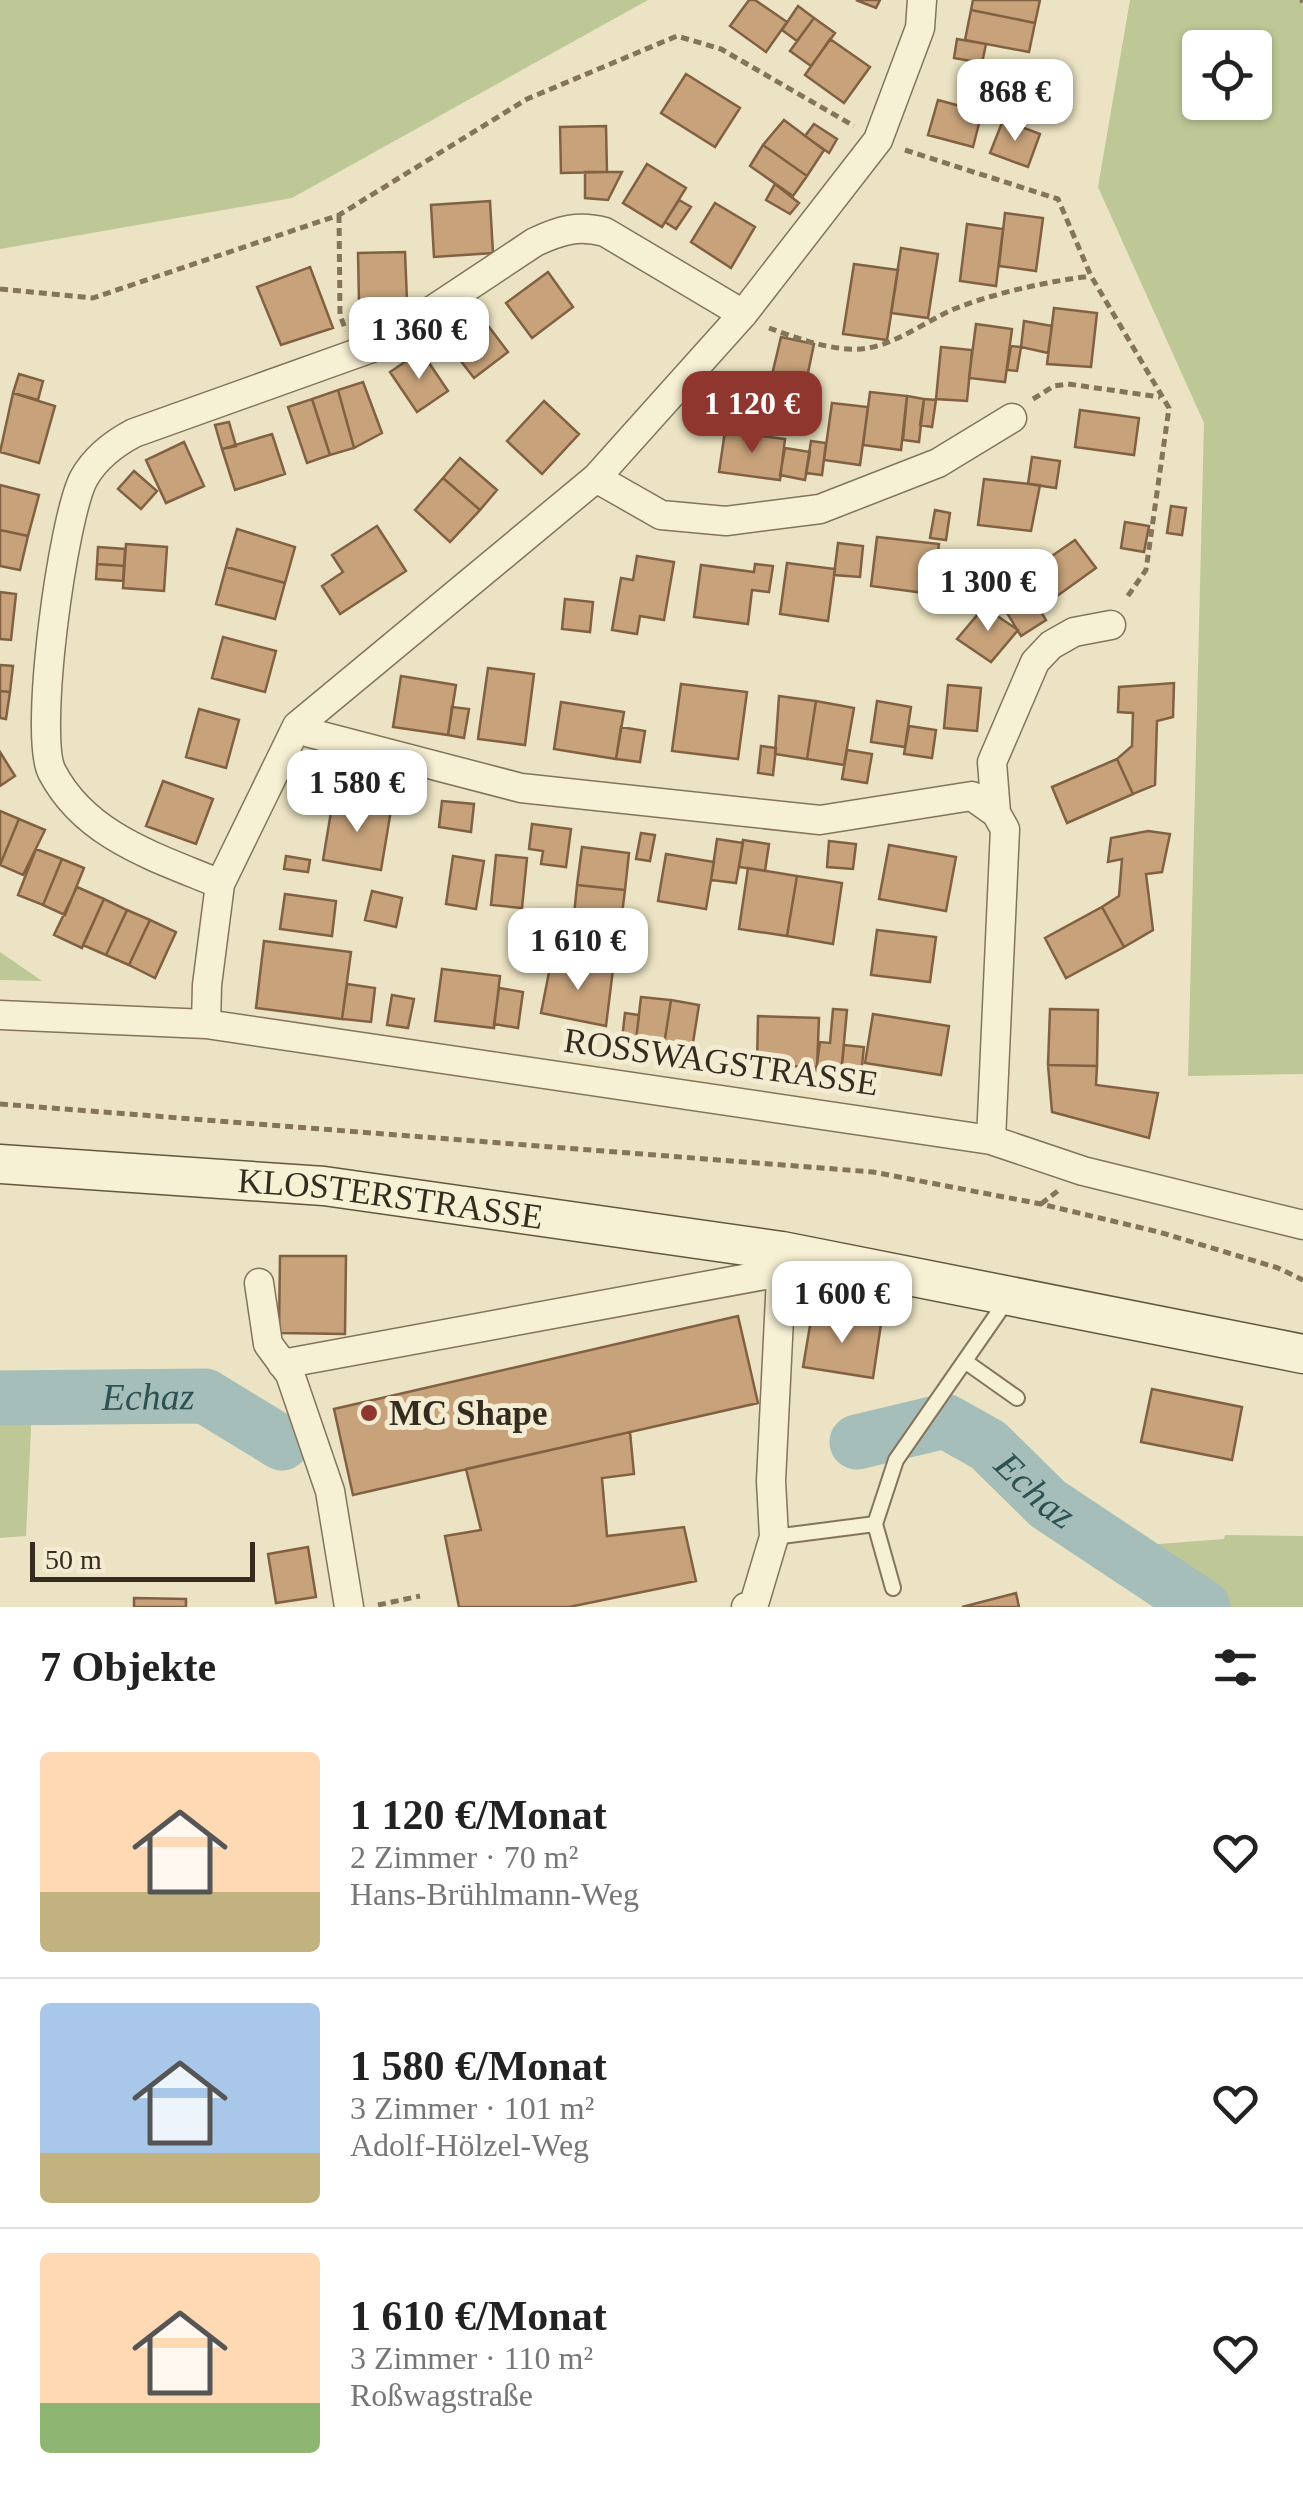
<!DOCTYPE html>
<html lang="de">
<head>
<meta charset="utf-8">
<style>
	body { margin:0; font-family:Georgia,serif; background:#f6f6f6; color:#222; height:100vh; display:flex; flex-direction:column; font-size:38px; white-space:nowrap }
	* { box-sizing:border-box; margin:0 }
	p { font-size:32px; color:#767676 }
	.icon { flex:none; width:55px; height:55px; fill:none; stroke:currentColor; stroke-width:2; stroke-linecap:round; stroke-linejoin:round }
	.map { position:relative; height:1607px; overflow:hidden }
	.details { display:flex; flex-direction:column; background:#fff; flex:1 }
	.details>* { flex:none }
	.buttons { position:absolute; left:1182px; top:30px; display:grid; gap:20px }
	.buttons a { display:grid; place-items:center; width:90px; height:90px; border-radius:10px; background:#fff; box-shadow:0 2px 8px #0004; font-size:50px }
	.scale { position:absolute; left:30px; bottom:25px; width:225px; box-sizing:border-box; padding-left:10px; border:5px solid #352b1e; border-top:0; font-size:28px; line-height:35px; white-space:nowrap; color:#352b1e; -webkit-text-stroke:8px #f3ecd2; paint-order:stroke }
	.price { position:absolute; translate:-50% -85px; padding:0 22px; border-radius:20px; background:#fff; color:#222; font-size:32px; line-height:65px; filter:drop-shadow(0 2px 5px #0008) }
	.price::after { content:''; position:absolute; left:50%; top:60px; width:30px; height:22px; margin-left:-15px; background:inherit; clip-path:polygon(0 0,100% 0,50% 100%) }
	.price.active { background:#8f372f; color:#fff }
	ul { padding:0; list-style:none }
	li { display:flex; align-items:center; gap:30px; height:250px; padding:0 40px }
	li+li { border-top:2px solid #e0e0e0 }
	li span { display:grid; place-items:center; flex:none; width:280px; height:200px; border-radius:10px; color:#555 }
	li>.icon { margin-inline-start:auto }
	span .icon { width:120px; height:120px; fill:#fffc; stroke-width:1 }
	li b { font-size:42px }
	h2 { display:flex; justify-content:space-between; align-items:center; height:120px; padding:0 40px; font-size:42px }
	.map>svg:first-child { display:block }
	.green { fill:#bec897; fill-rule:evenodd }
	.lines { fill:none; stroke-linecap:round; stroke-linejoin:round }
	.river { stroke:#a5beb9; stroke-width:55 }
	.building { fill:#c7a27b; stroke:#816142; stroke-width:2.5 }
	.service-casing { stroke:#84745b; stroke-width:18 }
	.minor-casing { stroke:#84745b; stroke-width:31 }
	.secondary-casing { stroke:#65563e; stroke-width:41 }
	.path { stroke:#84745b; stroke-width:5; stroke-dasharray:8 5; stroke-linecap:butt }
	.service { stroke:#f6f0d5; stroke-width:14 }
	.minor { stroke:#f6f0d5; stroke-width:28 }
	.secondary { stroke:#f6f0d5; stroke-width:38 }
	.poi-dot { fill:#8f372f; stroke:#f3ecd2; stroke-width:4 }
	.labels { text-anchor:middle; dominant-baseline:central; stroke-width:10; stroke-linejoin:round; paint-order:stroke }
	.street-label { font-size:35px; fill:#352b1e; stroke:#f3ecd2 }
	.poi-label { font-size:35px; font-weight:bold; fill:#352b1e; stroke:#f3ecd2; text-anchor:start }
	.water-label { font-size:38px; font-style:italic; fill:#2e5253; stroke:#f3ecd2 }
</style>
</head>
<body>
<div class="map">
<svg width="1303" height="1607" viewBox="0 0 1303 1607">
	<rect width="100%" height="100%" fill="#ebe3c3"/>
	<path class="green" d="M 0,0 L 648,0 L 292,198 L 0,249 Z
		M 1130,0 L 1303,0 L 1303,1074 L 1188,1076 L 1204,423 L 1098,187 ZM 1200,48 L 1255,48 L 1255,102 L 1200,102 Z
		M 0,952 L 42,981 L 0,980 Z
		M 32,1407 L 26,1536 L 0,1538 L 0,1408 Z
		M 1225,1535 L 1303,1536 L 1303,1607 L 1155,1607 L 1094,1565 L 1106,1548 L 1224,1539 Z"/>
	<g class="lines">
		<g class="river">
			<path id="s1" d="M 0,1398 L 205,1396 L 282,1443"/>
			<path id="s2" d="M 857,1442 L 945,1421 L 988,1445 L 1048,1504 L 1203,1607"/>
		</g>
	</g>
	<path class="building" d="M 749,0 L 755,0 L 787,22 L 766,52 L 730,26 Z
		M 856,0 L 880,0 L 876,8 Z
		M 973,0 L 1040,0 L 1035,23 L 971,10 Z
		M 798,6 L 814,18 L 797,41 L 782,30 Z
		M 971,10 L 1035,23 L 1029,52 L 965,40 Z
		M 814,18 L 835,33 L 811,66 L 790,51 Z
		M 830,39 L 870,67 L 844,103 L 805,75 Z
		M 957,39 L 986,44 L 982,63 L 954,58 Z
		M 686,74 L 740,108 L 715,147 L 661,113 Z
		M 938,100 L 982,112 L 973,147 L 928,135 Z
		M 784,120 L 824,150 L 807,176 L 763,145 Z
		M 1003,120 L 1040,134 L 1028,167 L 990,153 Z
		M 814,124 L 837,139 L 829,153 L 805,136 Z
		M 606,126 L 607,172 L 561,173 L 560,127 Z
		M 763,145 L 807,176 L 793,196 L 750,166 Z
		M 647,164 L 686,188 L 662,227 L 623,203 Z
		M 585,172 L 622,172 L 608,200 L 585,198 Z
		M 775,184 L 799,203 L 790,214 L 766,200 Z
		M 679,200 L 691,207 L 676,229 L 665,222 Z
		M 490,201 L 493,253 L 434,257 L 431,205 Z
		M 715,203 L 755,227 L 731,268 L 691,242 Z
		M 1005,213 L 1043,218 L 1036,271 L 999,266 Z
		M 967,224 L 1003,229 L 996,286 L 960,281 Z
		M 901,248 L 938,254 L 928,318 L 891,313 Z
		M 405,252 L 407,301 L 359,302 L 358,253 Z
		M 854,264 L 898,270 L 887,340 L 843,334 Z
		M 310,267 L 333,328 L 281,345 L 257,287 Z
		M 548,272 L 573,307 L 532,338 L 506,303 Z
		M 1054,308 L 1097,313 L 1091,367 L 1047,364 Z
		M 477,311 L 508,352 L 474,378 L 443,338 Z
		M 1024,321 L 1052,326 L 1048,353 L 1021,347 Z
		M 976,324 L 1012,329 L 1005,382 L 969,378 Z
		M 781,337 L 814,344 L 805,387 L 771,379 Z
		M 1011,346 L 1021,347 L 1017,371 L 1007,370 Z
		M 941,347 L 972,350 L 967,401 L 936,399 Z
		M 421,351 L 448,391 L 417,412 L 390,372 Z
		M 19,374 L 43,381 L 38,400 L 13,393 Z
		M 363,382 L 382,433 L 354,448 L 338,390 Z
		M 338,390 L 354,448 L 330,455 L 312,399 Z
		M 870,392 L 907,396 L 901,450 L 863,445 Z
		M 13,393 L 55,406 L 39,463 L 0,452 Z
		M 907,396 L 924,399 L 919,442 L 903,440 Z
		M 312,399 L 330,455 L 307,463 L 288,407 Z
		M 924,399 L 936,400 L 932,427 L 920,425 Z
		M 544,401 L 579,434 L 542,474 L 507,441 Z
		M 832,403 L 868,407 L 860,465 L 824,460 Z
		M 1080,410 L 1139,418 L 1134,455 L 1075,447 Z
		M 229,422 L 236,446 L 222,449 L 215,425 Z
		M 725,431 L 785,439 L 780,480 L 719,472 Z
		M 272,434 L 285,474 L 235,490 L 222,449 Z
		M 811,441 L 826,443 L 822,475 L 806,473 Z
		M 184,442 L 204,486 L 166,503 L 146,460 Z
		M 785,448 L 810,452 L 805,480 L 780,475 Z
		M 1032,457 L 1060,461 L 1056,488 L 1028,484 Z
		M 460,458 L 497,490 L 480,510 L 443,478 Z
		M 134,471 L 157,491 L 141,509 L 118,489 Z
		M 443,478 L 480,510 L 450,542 L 415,510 Z
		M 984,479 L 1040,485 L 1031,531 L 978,525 Z
		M 0,485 L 39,495 L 28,536 L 0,530 Z
		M 1171,506 L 1186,508 L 1182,535 L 1167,533 Z
		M 935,510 L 950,513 L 946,540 L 930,538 Z
		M 1125,522 L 1149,526 L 1144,552 L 1121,548 Z
		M 377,526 L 406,571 L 340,614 L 322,586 L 343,572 L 332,555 Z
		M 237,529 L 295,547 L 285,583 L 226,567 Z
		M 0,530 L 28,536 L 20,570 L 0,566 Z
		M 877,537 L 939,544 L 932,594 L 871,586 Z
		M 1075,540 L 1096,568 L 1057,596 L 1036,567 Z
		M 838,543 L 863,546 L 860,577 L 834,575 Z
		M 126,544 L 167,547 L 164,591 L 123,588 Z
		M 98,547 L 125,549 L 124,566 L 97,564 Z
		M 637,556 L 674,562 L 664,620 L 640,616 L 637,634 L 612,630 L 621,578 L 633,580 Z
		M 787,563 L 835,569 L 828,621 L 780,614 Z
		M 97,564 L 124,566 L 123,581 L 96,579 Z
		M 755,564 L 773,566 L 769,592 L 752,590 L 748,624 L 694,617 L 701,565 L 754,572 Z
		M 226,567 L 285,583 L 275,619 L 216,604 Z
		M 0,592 L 16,594 L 11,640 L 0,639 Z
		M 1032,597 L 1046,620 L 1021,636 L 1007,613 Z
		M 565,599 L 593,602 L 590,632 L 562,629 Z
		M 984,607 L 1018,630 L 991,662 L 957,639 Z
		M 223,637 L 276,651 L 265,692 L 212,678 Z
		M 0,665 L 13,666 L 10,692 L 0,691 Z
		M 488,668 L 534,674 L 525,745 L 478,739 Z
		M 401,676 L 456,685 L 448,735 L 393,727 Z
		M 1174,683 L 1173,717 L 1157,721 L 1155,785 L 1133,794 L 1117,759 L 1132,746 L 1133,713 L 1118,712 L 1119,687 Z
		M 681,684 L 747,692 L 738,759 L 672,751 Z
		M 948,685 L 981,688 L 977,731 L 944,728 Z
		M 0,691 L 10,692 L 6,719 L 0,718 Z
		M 779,696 L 816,701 L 807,759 L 775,754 Z
		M 816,701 L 854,708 L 844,765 L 807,759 Z
		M 877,701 L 911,707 L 905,747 L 871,742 Z
		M 561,702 L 624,712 L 616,759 L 554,749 Z
		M 452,707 L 469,709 L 464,738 L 448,735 Z
		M 199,709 L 239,720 L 226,768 L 186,757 Z
		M 909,726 L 936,730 L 932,758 L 904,754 Z
		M 621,727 L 645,731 L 640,762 L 616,759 Z
		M 761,746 L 776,748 L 773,775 L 758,773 Z
		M 847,750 L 872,754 L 867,783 L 842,779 Z
		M 0,752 L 15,776 L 0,786 Z
		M 1117,759 L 1133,794 L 1067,823 L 1052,787 Z
		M 163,781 L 213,799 L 196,844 L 146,826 Z
		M 333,800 L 391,810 L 381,870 L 323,860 Z
		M 442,801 L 474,804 L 471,832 L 439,827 Z
		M 0,811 L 19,819 L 0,865 Z
		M 19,819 L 45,830 L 23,875 L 0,865 Z
		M 532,824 L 571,829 L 566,867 L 541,864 L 543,851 L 529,849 Z
		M 1148,831 L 1170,834 L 1162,872 L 1146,874 L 1153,930 L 1124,947 L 1102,907 L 1119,896 L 1122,859 L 1108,862 L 1111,838 Z
		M 641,833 L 655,835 L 650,861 L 636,859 Z
		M 717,839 L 743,843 L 736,883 L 711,880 Z
		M 743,840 L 769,844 L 765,871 L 739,867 Z
		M 829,841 L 856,844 L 853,869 L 827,867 Z
		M 889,845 L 956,857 L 946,911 L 879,899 Z
		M 582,847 L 629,853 L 625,890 L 577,885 Z
		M 36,849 L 62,859 L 43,905 L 18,895 Z
		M 666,854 L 714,862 L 706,909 L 658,901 Z
		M 496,855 L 527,858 L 522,908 L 491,905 Z
		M 286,856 L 310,860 L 308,872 L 284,869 Z
		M 453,856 L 484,861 L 476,909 L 446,904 Z
		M 62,859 L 84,868 L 65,915 L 43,905 Z
		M 748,868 L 797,876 L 787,936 L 739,929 Z
		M 797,876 L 842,883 L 833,944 L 787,936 Z
		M 577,885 L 625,890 L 620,930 L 573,925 Z
		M 77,887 L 104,899 L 82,948 L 54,935 Z
		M 372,891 L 402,898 L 396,927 L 365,920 Z
		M 285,894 L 336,901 L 332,936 L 280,929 Z
		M 104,899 L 127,910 L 106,955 L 83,945 Z
		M 1102,907 L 1124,947 L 1066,978 L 1045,938 Z
		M 127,910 L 150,920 L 129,965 L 106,955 Z
		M 150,920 L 176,932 L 155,978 L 129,965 Z
		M 877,930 L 936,937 L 930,982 L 871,975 Z
		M 264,941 L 351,952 L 342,1019 L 256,1008 Z
		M 551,962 L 613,969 L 606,1026 L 541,1013 Z
		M 442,969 L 500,976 L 494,1028 L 435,1021 Z
		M 347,984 L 375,988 L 371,1022 L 342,1019 Z
		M 499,988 L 523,992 L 518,1028 L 494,1024 Z
		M 392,995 L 414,999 L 408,1028 L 387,1025 Z
		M 641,997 L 671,1000 L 664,1045 L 636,1040 Z
		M 671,1000 L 699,1005 L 692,1049 L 664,1045 Z
		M 833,1009 L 847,1010 L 841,1074 L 816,1071 L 820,1042 L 830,1043 Z
		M 1050,1009 L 1098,1010 L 1097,1066 L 1048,1065 Z
		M 625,1013 L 639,1015 L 636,1040 L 622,1039 Z
		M 873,1014 L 949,1026 L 941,1075 L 865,1063 Z
		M 758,1016 L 819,1018 L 817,1067 L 757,1065 Z
		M 844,1045 L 864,1047 L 861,1075 L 841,1074 Z
		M 1048,1065 L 1097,1066 L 1096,1085 L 1158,1093 L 1149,1138 L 1052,1112 Z
		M 280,1256 L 346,1256 L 345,1334 L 279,1333 Z
		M 812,1314 L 881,1324 L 873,1378 L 803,1367 Z
		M 738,1316 L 758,1403 L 353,1495 L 334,1409 Z
		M 1152,1389 L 1242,1407 L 1232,1460 L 1141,1442 Z
		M 630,1432 L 634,1474 L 602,1478 L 607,1536 L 684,1527 L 696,1581 L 569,1607 L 459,1607 L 445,1536 L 481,1530 L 466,1469 Z
		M 308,1547 L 316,1597 L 276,1603 L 268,1554 Z
		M 1016,1593 L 1019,1607 L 962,1607 Z
		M 134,1598 L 186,1599 L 186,1607 L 134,1607 Z"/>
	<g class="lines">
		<g class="service-casing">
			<path id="service" d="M 966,1362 L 1017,1398
				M 875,1524 L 893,1588
				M 774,1537 L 875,1524 L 896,1460 L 1007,1300"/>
		</g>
		<g class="minor-casing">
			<path id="minor" d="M 596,478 L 661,515 L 726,521 L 820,509 L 938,463 L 1012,418
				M 297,726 L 310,733 L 521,788 L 820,820 L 972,796 L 996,813 L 1005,829 L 991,1140
				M 996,813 L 992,762 L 1035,662 L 1051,645 L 1074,632 L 1111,625
				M 220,884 C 156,857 86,837 52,772 C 33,736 63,516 84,478 C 96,457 113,444 134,433 L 380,345 L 535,242 C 561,230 578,225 605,232 L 743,314
				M 0,1015 L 206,1024 L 991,1140 L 1083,1171 L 1303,1225
				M 206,1024 L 207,985 L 220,884 L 297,726 L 596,478 L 743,314 L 878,140 L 920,28 L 922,0
				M 259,1283 L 268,1344 L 290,1374 L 330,1491 L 349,1607
				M 282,1364 L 781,1272
				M 746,1607 L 754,1604 L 774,1537 L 771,1481 L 782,1257"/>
		</g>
		<g class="secondary-casing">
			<g id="secondary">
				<path id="s3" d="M 0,1164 L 324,1186 L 782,1251 L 1303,1354"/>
			</g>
		</g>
		<path class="path" d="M 1300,0 L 1303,1
			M 905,150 L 1058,199 L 1091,276 L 1169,408 L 1146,570 L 1125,600
			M 339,215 L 340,315 L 346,331
			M 0,289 L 93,298 L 339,215 L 527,99 L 677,36 L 721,49 L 854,126
			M 769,328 C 796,338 832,351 861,349 C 894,346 924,322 954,309 C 998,292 1045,282 1091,276
			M 1033,399 L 1054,386 L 1068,384 L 1160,397
			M 0,1104 L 873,1172 L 1041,1204 L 1159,1232 L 1278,1268 L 1303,1280
			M 1041,1204 L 1059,1190
			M 378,1605 L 420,1596"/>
		<use href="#service" class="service"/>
		<use href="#minor" class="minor"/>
		<use href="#secondary" class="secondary"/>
	</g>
	<circle class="poi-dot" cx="369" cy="1413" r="10"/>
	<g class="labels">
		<g class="street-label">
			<text transform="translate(721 1062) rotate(8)">ROSSWAGSTRASSE</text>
			<text stroke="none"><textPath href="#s3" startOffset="392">KLOSTERSTRASSE</textPath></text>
		</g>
		<g class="poi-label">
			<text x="389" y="1413">MC Shape</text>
		</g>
		<g class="water-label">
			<text stroke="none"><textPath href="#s1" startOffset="148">Echaz</textPath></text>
			<text stroke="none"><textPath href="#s2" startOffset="205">Echaz</textPath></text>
		</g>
	</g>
</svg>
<div class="buttons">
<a><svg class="icon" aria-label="locate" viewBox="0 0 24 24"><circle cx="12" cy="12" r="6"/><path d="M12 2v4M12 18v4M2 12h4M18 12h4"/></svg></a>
</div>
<div class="scale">50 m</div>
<b class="price" style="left:1015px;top:144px">868 €</b>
<b class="price" style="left:419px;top:382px">1 360 €</b>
<b class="price active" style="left:752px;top:456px">1 120 €</b>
<b class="price" style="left:988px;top:634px">1 300 €</b>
<b class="price" style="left:357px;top:835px">1 580 €</b>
<b class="price" style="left:578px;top:993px">1 610 €</b>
<b class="price" style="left:842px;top:1346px">1 600 €</b>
</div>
<section class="details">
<h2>7 Objekte<svg class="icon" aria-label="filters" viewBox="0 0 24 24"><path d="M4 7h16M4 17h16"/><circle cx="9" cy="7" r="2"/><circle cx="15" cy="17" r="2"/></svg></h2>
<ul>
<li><span style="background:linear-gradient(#ffd9b3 70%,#c2b280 0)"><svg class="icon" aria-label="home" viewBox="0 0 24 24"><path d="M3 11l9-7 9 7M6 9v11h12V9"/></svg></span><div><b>1 120 €/Monat</b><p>2 Zimmer · 70 m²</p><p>Hans-Brühlmann-Weg</p></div><svg class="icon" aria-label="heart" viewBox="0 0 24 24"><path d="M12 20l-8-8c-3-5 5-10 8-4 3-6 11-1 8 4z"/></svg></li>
<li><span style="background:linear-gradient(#a9c7e8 75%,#c2b280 0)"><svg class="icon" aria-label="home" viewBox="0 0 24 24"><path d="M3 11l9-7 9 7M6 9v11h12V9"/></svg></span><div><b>1 580 €/Monat</b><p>3 Zimmer · 101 m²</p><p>Adolf-Hölzel-Weg</p></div><svg class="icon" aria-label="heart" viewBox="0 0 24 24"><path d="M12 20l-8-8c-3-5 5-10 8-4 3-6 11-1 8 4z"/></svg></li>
<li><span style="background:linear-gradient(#ffd9b3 75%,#8fb573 0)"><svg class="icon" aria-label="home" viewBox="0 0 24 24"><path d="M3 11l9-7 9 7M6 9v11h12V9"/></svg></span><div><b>1 610 €/Monat</b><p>3 Zimmer · 110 m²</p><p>Roßwagstraße</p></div><svg class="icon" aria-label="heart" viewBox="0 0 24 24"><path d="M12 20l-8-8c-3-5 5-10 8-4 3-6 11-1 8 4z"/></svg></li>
</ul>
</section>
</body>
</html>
